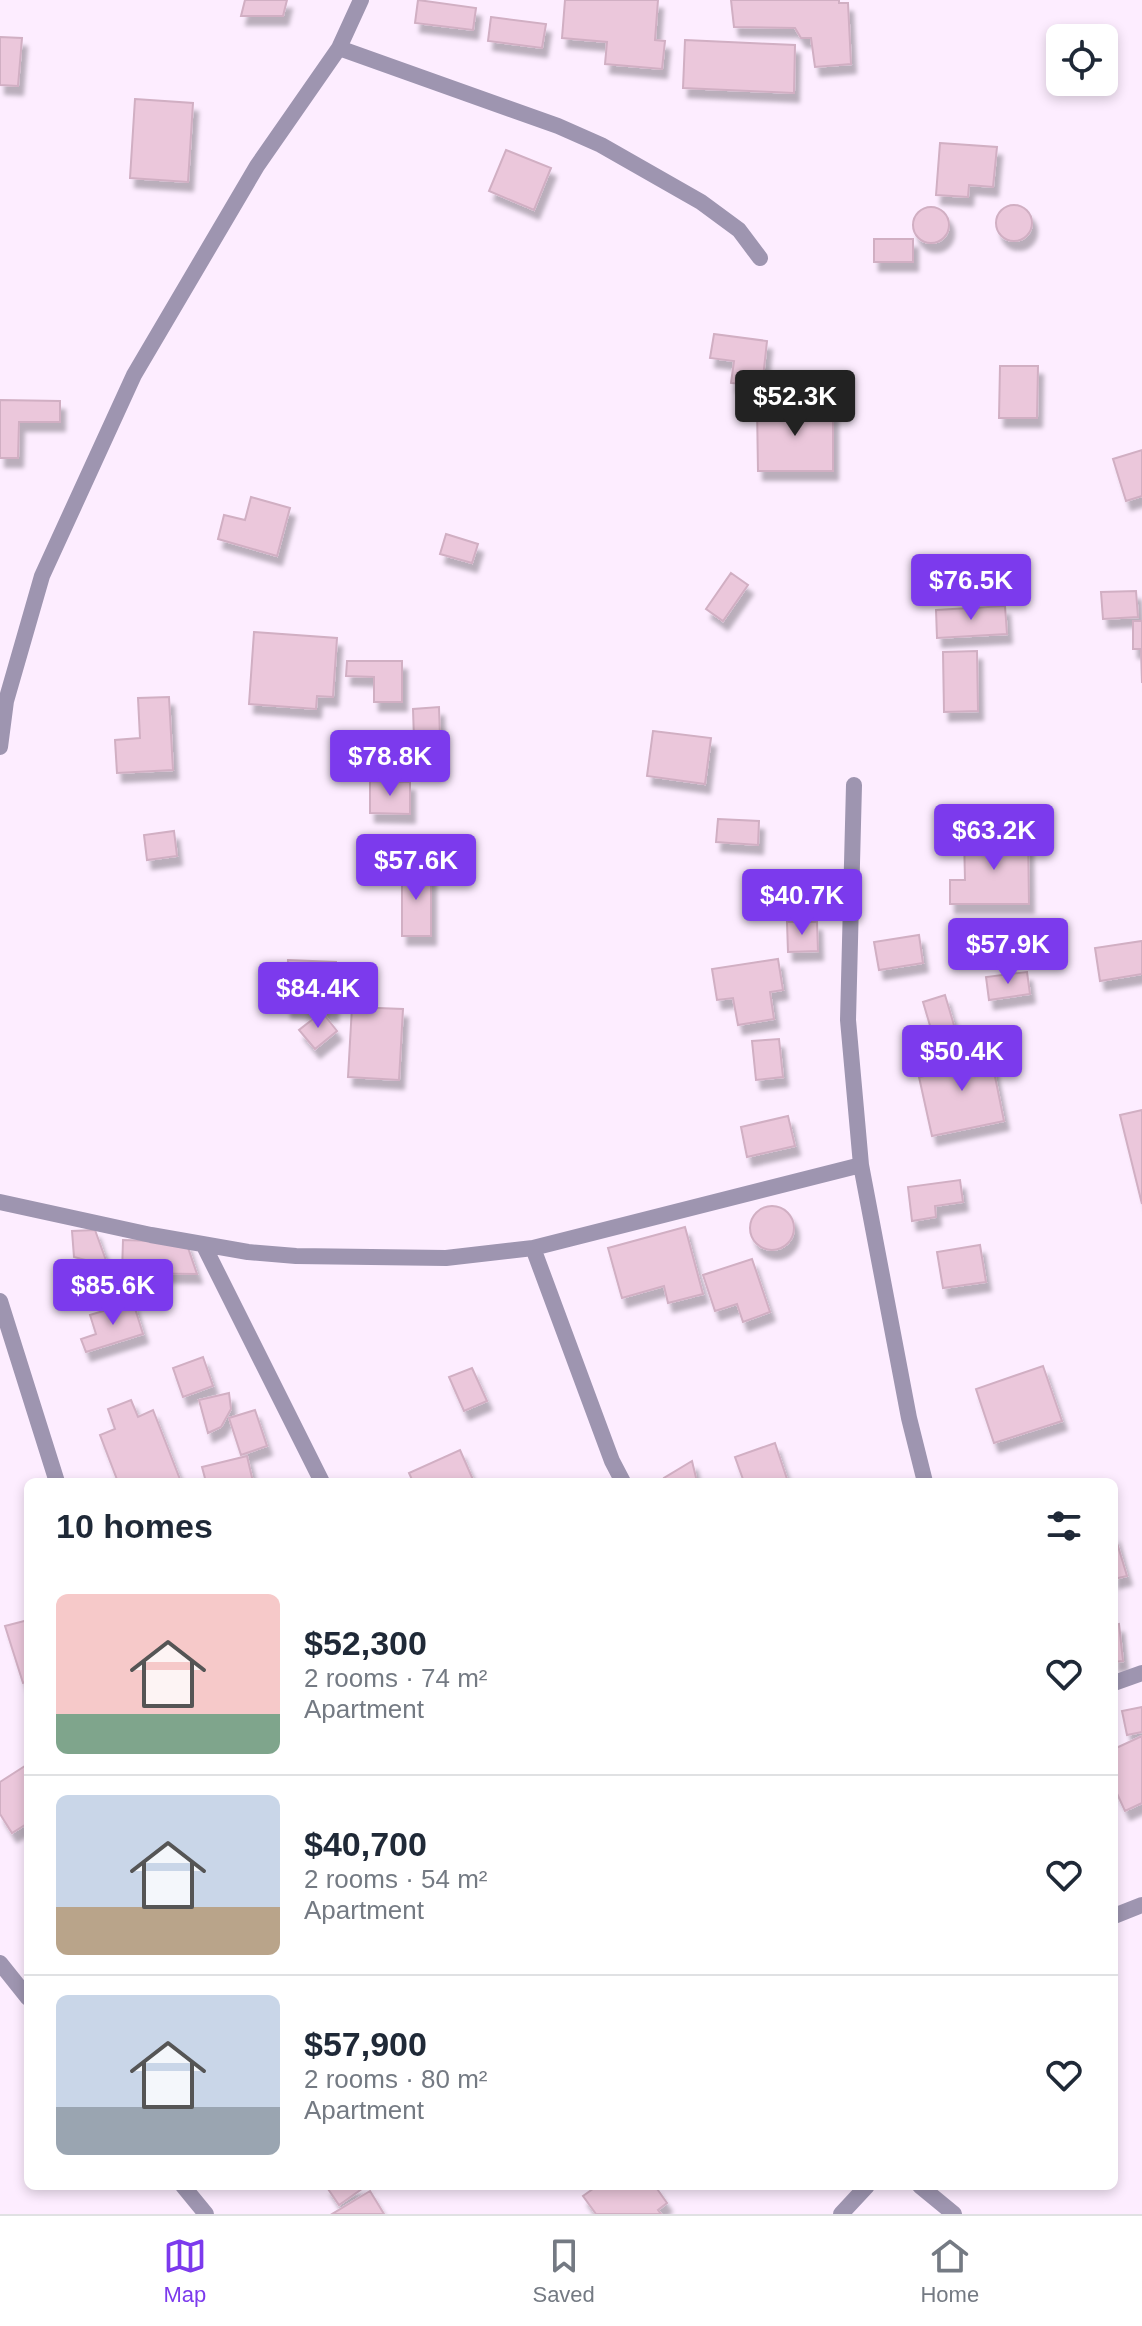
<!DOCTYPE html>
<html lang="en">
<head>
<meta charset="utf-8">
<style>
	body { margin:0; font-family:Helvetica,sans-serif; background:#f2f2f3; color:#1f2937; height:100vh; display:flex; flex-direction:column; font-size:30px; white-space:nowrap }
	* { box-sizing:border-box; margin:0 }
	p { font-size:26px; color:#747a83 }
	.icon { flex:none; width:44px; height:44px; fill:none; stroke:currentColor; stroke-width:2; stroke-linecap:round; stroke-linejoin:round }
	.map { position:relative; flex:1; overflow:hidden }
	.panel { position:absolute; left:24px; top:1478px; width:1094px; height:712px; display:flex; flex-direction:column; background:#fff; border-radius:12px; box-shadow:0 4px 12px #0003 }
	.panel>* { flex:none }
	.controls { position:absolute; left:1046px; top:24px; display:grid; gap:16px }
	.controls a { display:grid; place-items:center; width:72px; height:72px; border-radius:12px; background:#fff; box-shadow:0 4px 12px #0003; font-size:40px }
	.price { position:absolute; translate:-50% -68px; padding:0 18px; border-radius:8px; background:#7c3aed; color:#fff; font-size:26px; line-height:52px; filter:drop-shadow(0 2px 4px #0008) }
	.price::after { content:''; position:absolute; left:50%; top:48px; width:24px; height:18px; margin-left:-12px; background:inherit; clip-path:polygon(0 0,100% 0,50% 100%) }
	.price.selected { background:#222; color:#fff }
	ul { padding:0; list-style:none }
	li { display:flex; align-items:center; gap:24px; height:200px; padding:0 32px }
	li+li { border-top:2px solid #e0e1e3 }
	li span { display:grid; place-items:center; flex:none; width:224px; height:160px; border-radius:12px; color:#555 }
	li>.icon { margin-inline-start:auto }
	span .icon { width:96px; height:96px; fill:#fffc; stroke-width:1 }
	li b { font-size:34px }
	h2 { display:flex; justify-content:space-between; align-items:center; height:96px; padding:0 32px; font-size:34px }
	.tabs { display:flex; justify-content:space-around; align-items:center; height:112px; border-top:2px solid #e0e1e3; background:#fff; font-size:22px; color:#747a83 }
	.tabs a { display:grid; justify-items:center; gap:4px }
	.tabs .selected { color:#7c3aed }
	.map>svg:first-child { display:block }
	.building { fill:#ebc7db; stroke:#d1afc3; stroke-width:2; filter:url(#shadow) }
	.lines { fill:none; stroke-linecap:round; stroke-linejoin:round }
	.street { stroke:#9e95b0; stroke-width:16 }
</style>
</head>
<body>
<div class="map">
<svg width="1142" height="2214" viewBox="0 0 1142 2214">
	<defs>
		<filter id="shadow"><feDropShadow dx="5" dy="9" stdDeviation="2" flood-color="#0004"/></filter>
	</defs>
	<rect width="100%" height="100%" fill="#fdedff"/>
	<path class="building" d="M 245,0 L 287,0 L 283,16 L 241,16 Z
		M 418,0 L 476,8 L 473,30 L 415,23 Z
		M 565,0 L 658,0 L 655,40 L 665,41 L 662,69 L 605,64 L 607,42 L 562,38 Z
		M 731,0 L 839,0 L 839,3 L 848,3 L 851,64 L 815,67 L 811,38 L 801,38 L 795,28 L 734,27 Z
		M 491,17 L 546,24 L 542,48 L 488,41 Z
		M 0,37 L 22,38 L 18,86 L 0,85 Z
		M 685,40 L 795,45 L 794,93 L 683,88 Z
		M 135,99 L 193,103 L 188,182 L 130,178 Z
		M 940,143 L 997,147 L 993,187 L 969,185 L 968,197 L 936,195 Z
		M 506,150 L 551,168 L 534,210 L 489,191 Z
		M996 223a18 18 0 1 1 36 0a18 18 0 1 1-36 0Z
		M913 225a18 18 0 1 1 36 0a18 18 0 1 1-36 0Z
		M 874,239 L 913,239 L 913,262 L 874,262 Z
		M 714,334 L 767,341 L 762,387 L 731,383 L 734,361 L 710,358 Z
		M 1000,366 L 1038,366 L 1037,418 L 999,418 Z
		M 0,400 L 60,401 L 60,422 L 19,422 L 18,458 L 0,458 Z
		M 833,404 L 833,471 L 758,471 L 757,406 Z
		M 1142,450 L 1142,496 L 1126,501 L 1113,459 Z
		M 251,497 L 290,508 L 277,556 L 218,539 L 224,515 L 245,520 Z
		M 446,534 L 478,544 L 472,563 L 440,554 Z
		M 731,573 L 748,585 L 723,621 L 706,609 Z
		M 1136,591 L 1138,617 L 1103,619 L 1101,592 Z
		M 1005,606 L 1007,634 L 937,638 L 936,610 Z
		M 1133,621 L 1142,621 L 1142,683 L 1141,649 L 1133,649 Z
		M 254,632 L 337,638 L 333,697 L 317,696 L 316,709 L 249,704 Z
		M 977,651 L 978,711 L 944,712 L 943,652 Z
		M 347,661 L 402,661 L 402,702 L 374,702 L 374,677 L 346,676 Z
		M 169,697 L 173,770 L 117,773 L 115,740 L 140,738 L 138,698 Z
		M 439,707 L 441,769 L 415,770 L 413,709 Z
		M 653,731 L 711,738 L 705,784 L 647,776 Z
		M 370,781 L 410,782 L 410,814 L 370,813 Z
		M 718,819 L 759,821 L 758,845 L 716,842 Z
		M 174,831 L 177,856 L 147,860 L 144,835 Z
		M 964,836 L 1028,836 L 1029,904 L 950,904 L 950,880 L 965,880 Z
		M 402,867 L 431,867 L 431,936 L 402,936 Z
		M 787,922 L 817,922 L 818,951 L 788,952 Z
		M 919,935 L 923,963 L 879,970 L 874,942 Z
		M 1142,941 L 1142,974 L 1100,981 L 1095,948 Z
		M 778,959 L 783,990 L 770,992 L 774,1019 L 738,1025 L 733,998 L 717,1000 L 712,969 Z
		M 288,960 L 336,962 L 333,1012 L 286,1009 Z
		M 1027,972 L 1030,994 L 989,1000 L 986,977 Z
		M 945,995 L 956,1032 L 934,1039 L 923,1002 Z
		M 352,1007 L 403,1009 L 399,1080 L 348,1077 Z
		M 322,1012 L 337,1031 L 315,1049 L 299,1030 Z
		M 779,1039 L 783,1077 L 756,1080 L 752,1041 Z
		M 989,1047 L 1004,1121 L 932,1136 L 919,1077 L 934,1074 L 931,1060 Z
		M 1142,1110 L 1142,1204 L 1120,1115 Z
		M 788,1116 L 795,1146 L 747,1157 L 741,1127 Z
		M 960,1180 L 963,1202 L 935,1206 L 936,1217 L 912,1221 L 908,1187 Z
		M750 1228a22 22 0 1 1 44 0a22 22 0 1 1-44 0Z
		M 685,1227 L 703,1294 L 668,1303 L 664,1286 L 622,1298 L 608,1248 Z
		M 95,1230 L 108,1266 L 74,1257 L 72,1231 Z
		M 123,1240 L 186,1242 L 197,1274 L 122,1273 Z
		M 980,1245 L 986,1282 L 943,1288 L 937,1252 Z
		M 752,1259 L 770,1312 L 743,1322 L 737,1304 L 715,1311 L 703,1275 Z
		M 133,1302 L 143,1334 L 86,1352 L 81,1339 L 96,1334 L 90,1315 Z
		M 203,1357 L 213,1386 L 183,1397 L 173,1368 Z
		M 1043,1366 L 1062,1421 L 994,1443 L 976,1389 Z
		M 472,1368 L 487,1401 L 464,1411 L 449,1377 Z
		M 229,1393 L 231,1409 L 221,1427 L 208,1433 L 199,1400 Z
		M 131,1400 L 138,1417 L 153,1410 L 181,1482 L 118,1482 L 100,1435 L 115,1429 L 108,1409 Z
		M 255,1410 L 267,1446 L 241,1455 L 229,1418 Z
		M 775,1443 L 788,1482 L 744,1482 L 735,1457 Z
		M 460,1450 L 474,1482 L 413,1482 L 409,1473 Z
		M 247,1456 L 253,1482 L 206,1482 L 202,1467 Z
		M 692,1461 L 697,1482 L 666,1482 L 664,1478 Z
		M 1114,1533 L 1127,1576 L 1114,1579 Z
		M 28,1620 L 28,1681 L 23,1683 L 5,1626 Z
		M 1119,1624 L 1123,1661 L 1114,1662 L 1114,1625 Z
		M 1142,1707 L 1142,1732 L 1127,1735 L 1122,1711 Z
		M 1142,1736 L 1142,1803 L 1125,1811 L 1114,1787 L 1114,1749 Z
		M 28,1764 L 28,1823 L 12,1833 L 0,1814 L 0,1782 Z
		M 326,2186 L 366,2186 L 339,2205 Z
		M 597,2186 L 655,2186 L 667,2203 L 658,2210 L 661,2214 L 596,2214 L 583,2196 Z
		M 370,2191 L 384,2214 L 332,2214 Z"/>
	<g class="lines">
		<path class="street" d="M 339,48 L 558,126 L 601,145 L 701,202 L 739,230 L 760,258
			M 0,747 L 6,701 L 42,576 L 134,375 L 257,166 L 339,48 L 361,0
			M 854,785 L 848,1020 L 861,1165 L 909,1418 L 925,1482
			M 0,1202 L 151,1235 L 248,1252 L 296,1256 L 446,1258 L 533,1248 L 861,1165
			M 203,1244 L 322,1482
			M 533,1248 L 612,1461 L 623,1482
			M 0,1301 L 57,1482
			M 1114,1683 L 1142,1673
			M 1114,1916 L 1142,1905
			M 0,1963 L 28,1998
			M 183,2186 L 206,2214
			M 920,2186 L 954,2214
			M 841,2214 L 867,2186"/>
	</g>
</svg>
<div class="controls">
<a><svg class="icon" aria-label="locate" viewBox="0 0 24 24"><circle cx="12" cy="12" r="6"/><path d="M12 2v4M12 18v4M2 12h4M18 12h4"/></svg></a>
</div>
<b class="price selected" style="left:795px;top:438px">$52.3K</b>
<b class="price" style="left:971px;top:622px">$76.5K</b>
<b class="price" style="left:390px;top:798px">$78.8K</b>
<b class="price" style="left:994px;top:872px">$63.2K</b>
<b class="price" style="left:416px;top:902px">$57.6K</b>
<b class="price" style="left:802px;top:937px">$40.7K</b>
<b class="price" style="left:1008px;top:986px">$57.9K</b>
<b class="price" style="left:318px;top:1030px">$84.4K</b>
<b class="price" style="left:962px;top:1093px">$50.4K</b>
<b class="price" style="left:113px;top:1327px">$85.6K</b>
<section class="panel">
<h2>10 homes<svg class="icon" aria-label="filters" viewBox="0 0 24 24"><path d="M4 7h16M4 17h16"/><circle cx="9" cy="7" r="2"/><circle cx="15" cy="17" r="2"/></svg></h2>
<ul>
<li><span style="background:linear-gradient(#f6c9c9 75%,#7fa58c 0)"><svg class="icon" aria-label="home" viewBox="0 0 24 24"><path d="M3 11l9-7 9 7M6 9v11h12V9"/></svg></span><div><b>$52,300</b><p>2 rooms · 74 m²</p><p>Apartment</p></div><svg class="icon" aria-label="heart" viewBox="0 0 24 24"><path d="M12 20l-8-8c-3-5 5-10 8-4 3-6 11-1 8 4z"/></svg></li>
<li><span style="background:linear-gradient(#c9d6e8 70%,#b9a48a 0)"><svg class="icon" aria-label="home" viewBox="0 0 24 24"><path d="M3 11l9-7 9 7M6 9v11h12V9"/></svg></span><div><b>$40,700</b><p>2 rooms · 54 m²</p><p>Apartment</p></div><svg class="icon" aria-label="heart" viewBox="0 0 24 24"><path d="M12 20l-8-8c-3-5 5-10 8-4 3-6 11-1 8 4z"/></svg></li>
<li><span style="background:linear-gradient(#c9d6e8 70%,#9aa5b1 0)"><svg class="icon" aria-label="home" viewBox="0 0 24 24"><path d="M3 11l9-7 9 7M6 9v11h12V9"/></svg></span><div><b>$57,900</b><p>2 rooms · 80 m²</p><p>Apartment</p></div><svg class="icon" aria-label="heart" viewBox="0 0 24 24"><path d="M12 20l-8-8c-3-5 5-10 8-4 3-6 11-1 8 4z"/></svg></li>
</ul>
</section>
</div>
<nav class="tabs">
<a class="selected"><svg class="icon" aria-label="map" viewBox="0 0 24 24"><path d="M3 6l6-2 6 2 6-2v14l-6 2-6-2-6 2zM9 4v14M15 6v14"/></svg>Map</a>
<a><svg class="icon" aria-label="saved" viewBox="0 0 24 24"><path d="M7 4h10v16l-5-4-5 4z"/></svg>Saved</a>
<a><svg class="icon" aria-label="home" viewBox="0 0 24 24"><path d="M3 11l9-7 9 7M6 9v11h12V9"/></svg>Home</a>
</nav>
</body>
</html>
